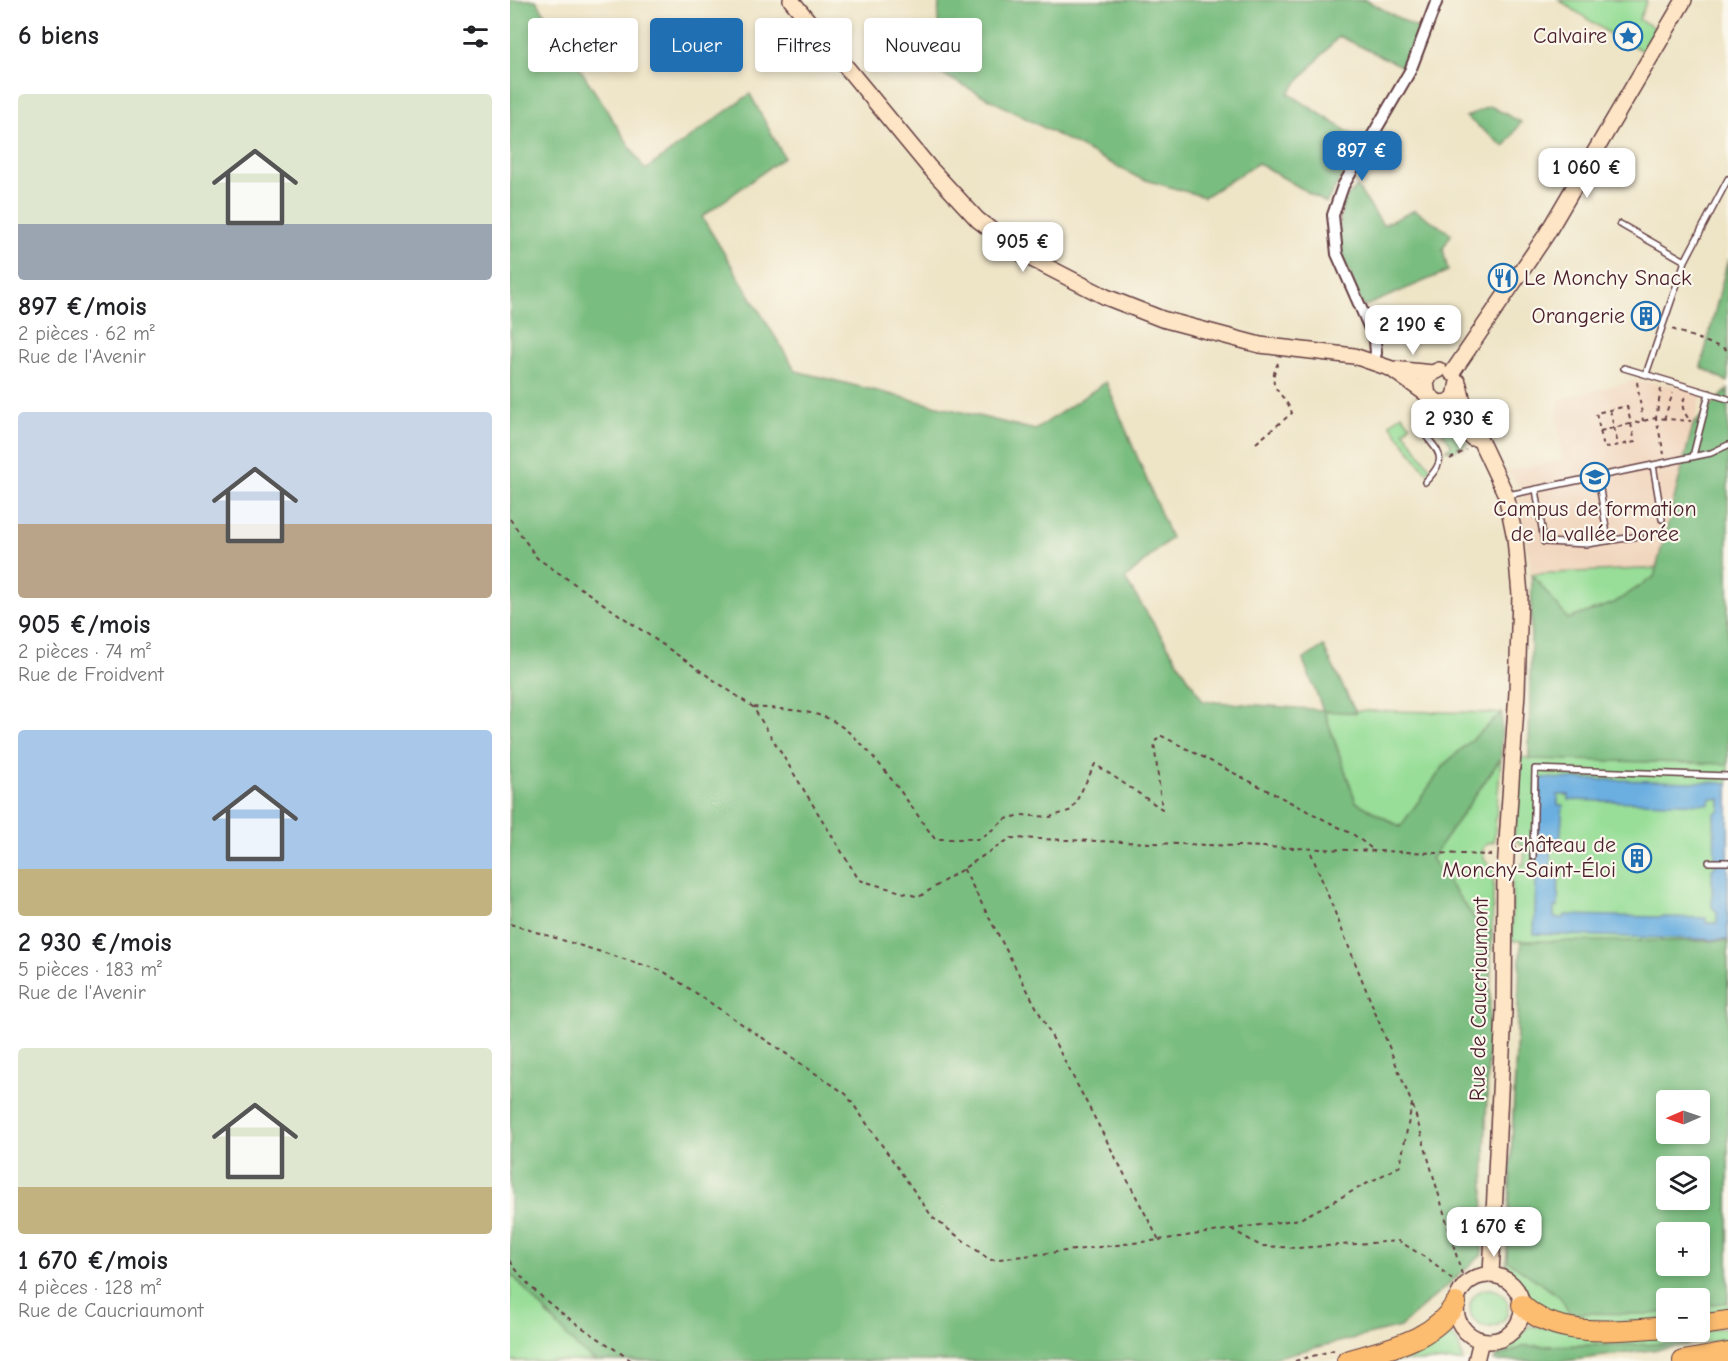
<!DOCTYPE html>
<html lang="fr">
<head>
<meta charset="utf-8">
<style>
	body { margin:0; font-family:"Comic Neue",sans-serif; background:#f6f6f6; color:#202124; height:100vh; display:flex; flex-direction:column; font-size:22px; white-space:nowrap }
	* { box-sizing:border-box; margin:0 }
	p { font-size:20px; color:#757577 }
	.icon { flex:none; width:33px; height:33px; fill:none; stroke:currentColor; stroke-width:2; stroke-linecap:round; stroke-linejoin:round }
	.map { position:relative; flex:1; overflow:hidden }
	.panel { display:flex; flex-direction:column; background:#fff; width:510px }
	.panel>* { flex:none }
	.hud { position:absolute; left:18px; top:18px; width:570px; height:54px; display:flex; gap:12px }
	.needle { width:39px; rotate:268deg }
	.controls { position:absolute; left:1146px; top:1090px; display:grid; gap:12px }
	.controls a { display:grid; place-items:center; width:54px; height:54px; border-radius:6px; background:#fff; box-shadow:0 3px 9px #0003; font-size:30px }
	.price { position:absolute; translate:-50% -51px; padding:0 14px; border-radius:12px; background:#fff; color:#222; font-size:20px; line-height:39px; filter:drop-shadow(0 2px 3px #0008) }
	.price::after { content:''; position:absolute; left:50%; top:36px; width:18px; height:14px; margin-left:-9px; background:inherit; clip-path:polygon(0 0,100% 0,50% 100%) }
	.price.on { background:#1f6fb2; color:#fff }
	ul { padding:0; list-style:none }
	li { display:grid; align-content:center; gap:12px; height:318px; padding:0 18px }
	li span { display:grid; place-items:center; height:186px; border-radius:6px; color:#555 }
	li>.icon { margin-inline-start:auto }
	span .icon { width:108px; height:108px; fill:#fffc; stroke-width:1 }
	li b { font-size:26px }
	h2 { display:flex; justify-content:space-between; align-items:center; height:72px; padding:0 18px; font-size:26px }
	.pill { padding:0 21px; border-radius:6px; background:#fff; box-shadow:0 3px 9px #0003; font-size:21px; line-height:54px }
	.pill.on { background:#1f6fb2; color:#fff }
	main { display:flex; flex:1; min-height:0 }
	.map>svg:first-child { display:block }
	.built { fill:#f1d5bd }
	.green { fill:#98de98; stroke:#717e62; stroke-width:1.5; fill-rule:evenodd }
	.forest { fill:#7abd80; stroke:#626e56; stroke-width:1.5; fill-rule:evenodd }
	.water { fill:#6bafe0; stroke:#5a6786; stroke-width:1.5; fill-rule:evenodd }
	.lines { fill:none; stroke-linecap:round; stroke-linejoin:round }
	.lane-casing { stroke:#633d42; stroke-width:8 }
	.street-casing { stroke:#633d42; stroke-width:14 }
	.secondary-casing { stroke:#633d42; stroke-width:18 }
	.highway-casing { stroke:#633d42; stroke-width:22 }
	.path { stroke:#633d42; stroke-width:2; stroke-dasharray:4.5 4.5; stroke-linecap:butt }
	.lane { stroke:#fff; stroke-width:5 }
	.street { stroke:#fff; stroke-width:10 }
	.secondary { stroke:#fee5c5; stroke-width:15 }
	.highway { stroke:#fcbd6f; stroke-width:20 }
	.labels { text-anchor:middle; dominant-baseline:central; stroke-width:4.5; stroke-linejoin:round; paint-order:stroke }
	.poi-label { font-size:22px; fill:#4a1f2b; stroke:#fbf7ec; text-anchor:end }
	.street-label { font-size:22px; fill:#4a1f2b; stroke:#fbf7ec }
</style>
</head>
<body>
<main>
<section class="panel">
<h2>6 biens<svg class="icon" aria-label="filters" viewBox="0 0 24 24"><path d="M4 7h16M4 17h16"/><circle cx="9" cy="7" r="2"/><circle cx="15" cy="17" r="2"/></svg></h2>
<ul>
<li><span style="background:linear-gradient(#dfe7d0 70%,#9aa5b1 0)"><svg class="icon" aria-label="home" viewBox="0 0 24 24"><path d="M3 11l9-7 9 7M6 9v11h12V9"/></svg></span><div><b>897 €/mois</b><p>2 pièces · 62 m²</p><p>Rue de l'Avenir</p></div></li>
<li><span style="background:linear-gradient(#c9d6e8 60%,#b9a48a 0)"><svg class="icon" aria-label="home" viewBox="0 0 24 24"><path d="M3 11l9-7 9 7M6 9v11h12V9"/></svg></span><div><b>905 €/mois</b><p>2 pièces · 74 m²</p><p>Rue de Froidvent</p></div></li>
<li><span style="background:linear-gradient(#a9c7e8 75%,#c2b280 0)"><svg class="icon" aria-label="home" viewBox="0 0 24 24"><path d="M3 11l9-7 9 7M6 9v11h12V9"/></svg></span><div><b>2 930 €/mois</b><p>5 pièces · 183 m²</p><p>Rue de l'Avenir</p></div></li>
<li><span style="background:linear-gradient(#dfe7d0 75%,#c2b280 0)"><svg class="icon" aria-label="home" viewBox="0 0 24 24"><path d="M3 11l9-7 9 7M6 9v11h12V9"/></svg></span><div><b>1 670 €/mois</b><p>4 pièces · 128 m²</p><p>Rue de Caucriaumont</p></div></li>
</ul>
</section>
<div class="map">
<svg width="1218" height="1361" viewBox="0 0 1218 1361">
	<rect width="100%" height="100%" fill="#fbf7ec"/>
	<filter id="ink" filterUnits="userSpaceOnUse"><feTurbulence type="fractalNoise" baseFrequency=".0167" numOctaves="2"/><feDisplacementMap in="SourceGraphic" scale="12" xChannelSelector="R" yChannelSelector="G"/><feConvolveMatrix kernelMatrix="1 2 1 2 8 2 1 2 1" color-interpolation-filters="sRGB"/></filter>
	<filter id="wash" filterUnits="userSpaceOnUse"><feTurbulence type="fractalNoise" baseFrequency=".008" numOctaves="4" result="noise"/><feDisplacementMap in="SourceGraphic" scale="24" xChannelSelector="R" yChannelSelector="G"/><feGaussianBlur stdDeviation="1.35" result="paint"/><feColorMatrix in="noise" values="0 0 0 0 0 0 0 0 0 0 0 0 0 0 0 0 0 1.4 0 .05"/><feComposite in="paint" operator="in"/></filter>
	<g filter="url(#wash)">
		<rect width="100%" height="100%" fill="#eee4c6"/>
		<path class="built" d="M 1123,381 L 1165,385 L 1192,392 L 1147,568 L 1022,574 L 1008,499 L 1013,498 L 1010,486 L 996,471 L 1053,460 L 1047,417 L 1049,400 Z"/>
		<path class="green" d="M 1049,0 L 1137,0 L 1129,20 L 1150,30 L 1137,53 L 1100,34 Z
			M 892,414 L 900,425 L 894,431 L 921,469 L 916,472 L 880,424 Z
			M 926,415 C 942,415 948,431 957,443 L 945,450 L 936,450 L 942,445 L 928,426 L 922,430 L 918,422 Z
			M 1218,565 L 1218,1311 L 1190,1315 L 1190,1299 L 1156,1299 L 1156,1319 C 1128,1323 1057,1323 1032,1309 C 1025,1306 1002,1274 996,1267 L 1011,941 L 1002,941 L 1002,872 L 1008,870 L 1010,864 L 1014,864 L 1015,848 L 1004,838 L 1010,757 L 1019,758 L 1022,574 ZM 1156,1101 L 1190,1101 L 1190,1134 L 1156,1134 ZM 1156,1167 L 1190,1167 L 1190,1200 L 1156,1200 ZM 1156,1233 L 1190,1233 L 1190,1266 L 1156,1266 Z
			M 814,710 L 992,713 L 936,763 L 891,827 L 846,802 Z
			M 991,758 L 984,842 L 978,843 L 973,848 C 973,858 974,863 984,867 L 982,931 L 974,931 L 921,859 Z
			M 0,1271 L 68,1348 L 86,1361 L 0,1361 Z
			M960 1308a19 19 0 1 1 38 0a19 19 0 1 1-38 0Z
			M 1019,1326 L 1151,1337 L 1218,1327 L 1218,1339 L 1189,1344 L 1014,1346 L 985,1358 Z
			M 937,1329 L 948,1343 L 953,1361 L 853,1361 L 922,1339 Z"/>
		<path class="forest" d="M 0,0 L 26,0 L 135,170 L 240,94 L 274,157 L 192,217 L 286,371 L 525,430 L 596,382 L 661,538 L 615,579 L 693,701 L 813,710 L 793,660 L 813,646 L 846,713 L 814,711 L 846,802 L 890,827 L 936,763 L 992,713 L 991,758 L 921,859 L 974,931 L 982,931 L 972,1255 L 890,1327 L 751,1361 L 86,1361 L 68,1348 L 4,1277 L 0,1271 Z
			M 429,0 L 856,0 L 911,30 L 893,67 L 829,36 L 778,93 L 852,141 L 816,203 L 748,163 L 694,197 L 629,178 L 426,71 Z
			M 980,106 L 1011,122 L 995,147 L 956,117 Z
			M 847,187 L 873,225 L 905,210 L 941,234 L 933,249 L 938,271 L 853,307 L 828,243 L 832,202 Z
			M 1218,259 L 1218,382 L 1191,367 Z
			M 1218,389 L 1218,764 L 1019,759 L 1022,574 L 1058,619 L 1104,603 L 1144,577 L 1183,425 Z
			M 1011,941 L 1218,941 L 1218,1302 L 1190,1306 L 1190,1299 L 1156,1299 L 1156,1312 L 1139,1314 L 1059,1313 L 1050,1297 L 997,1260 ZM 1156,1101 L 1190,1101 L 1190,1134 L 1156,1134 ZM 1156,1167 L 1190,1167 L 1190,1200 L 1156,1200 ZM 1156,1233 L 1190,1233 L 1190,1266 L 1156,1266 Z
			M 1189,1344 L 1055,1361 L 984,1361 L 985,1358 L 1014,1346 Z"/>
		<path class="water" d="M 1030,778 L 1218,783 L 1218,940 L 1024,934 ZM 1048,795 L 1059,795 L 1059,800 L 1199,804 L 1200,798 L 1210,799 L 1210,809 L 1204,814 L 1205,867 L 1202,869 L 1202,907 L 1207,912 L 1207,923 L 1196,923 L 1196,918 L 1055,915 L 1054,918 L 1044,918 L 1044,907 L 1048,907 L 1049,870 L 1041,866 L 1040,852 L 1045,844 L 1050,843 L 1053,805 L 1048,805 Z"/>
	</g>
	<g filter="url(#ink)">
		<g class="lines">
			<g class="lane-casing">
				<path id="lane" d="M 1110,224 L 1175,261 L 1136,374
					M 1175,261 L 1218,179
					M 1114,368 L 1218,399
					M 1183,456 L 1199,393
					M 1143,465 L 1152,519
					M 1088,476 L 1098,541
					M 915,482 C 944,453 923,451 908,424 L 909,416 L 922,400
					M 1026,489 L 1034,542 L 1077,544 L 1130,536
					M 998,495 L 1201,453 L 1218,445
					M 1023,857 L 1025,769 L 1218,776
					M 1199,862 L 1218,862"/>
			</g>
			<g class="street-casing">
				<path id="street" d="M 863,361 L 866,353 L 865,340 L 827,254 L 823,215 L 833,186 L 900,71 L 927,0"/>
			</g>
			<g class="secondary-casing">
				<path id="secondary" d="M 281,0 L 418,166 L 468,220 L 514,255 L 596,297 L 652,319 L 750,345 L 844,356 L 882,369 L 923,373
					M 884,371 L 929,403 L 938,402 L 945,397 L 948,382
					M 942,373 L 1036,235 L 1174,0
					M 949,385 L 954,406 L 996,495 L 1005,538 L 1010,595 L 1007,692 L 995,872 L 994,1012 L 981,1274
					M 918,396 L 916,382 L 921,374 L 929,370
					M 932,403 L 944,414 L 962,438
					M946 1308a33 33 0 1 1 66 0a33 33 0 1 1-66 0Z
					M 966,1361 L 971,1340"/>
			</g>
			<g class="highway-casing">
				<path id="highway" d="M 1012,1305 C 1046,1340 1113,1330 1156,1327
					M 1190,1325 L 1218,1321
					M 837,1361 C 878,1348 922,1342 946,1303
					M 1173,1361 L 1218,1353"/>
			</g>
			<path class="path" d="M 1162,329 L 1218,350
				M 1127,382 L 1133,421
				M 1151,389 L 1146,418 L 1154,454
				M 1175,397 C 1170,407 1174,412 1180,421
				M 1117,406 L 1125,442 L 1094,448 L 1086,413 Z
				M 1100,410 L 1108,445
				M 1154,419 L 1163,393
				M 1090,431 L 1146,418 L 1181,421
				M 746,443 L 782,413 C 773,390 755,390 768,363
				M 940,459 L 956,450
				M 0,519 L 27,558 L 243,707 L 349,880 L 409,897 L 501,838 L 981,855
				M 243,707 C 267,709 295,709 317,718 C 356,735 399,805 425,839 L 470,839 L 496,819 L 511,815 L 540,817 L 562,810 L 585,764 L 652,809 L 644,743 L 650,735 L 844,835 L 865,851
				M 0,924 L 153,971 L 336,1094 L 423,1218 L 480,1260 L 649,1240 L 453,868
				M 903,1106 L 955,1285
				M 721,1229 L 751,1246 L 787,1248 L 889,1241 L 924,1263 L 950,1287
				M 649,1240 L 790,1219 L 890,1166 L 902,1104 L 799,848
				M 0,1261 C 28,1304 81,1332 122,1361
				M 785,1361 L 824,1350"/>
			<use href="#lane" class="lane"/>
			<use href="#street" class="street"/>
			<use href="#secondary" class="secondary"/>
			<use href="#highway" class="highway"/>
		</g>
	</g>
	<defs>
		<g id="sight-ring" transform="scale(1.5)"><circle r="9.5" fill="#fbf7ec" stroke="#1f6fb2" stroke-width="1.5"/><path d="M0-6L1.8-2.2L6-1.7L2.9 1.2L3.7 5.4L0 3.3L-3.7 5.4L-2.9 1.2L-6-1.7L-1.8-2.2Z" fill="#1f6fb2"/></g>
		<g id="restaurant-ring" transform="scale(1.5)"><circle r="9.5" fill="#fbf7ec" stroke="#1f6fb2" stroke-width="1.5"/><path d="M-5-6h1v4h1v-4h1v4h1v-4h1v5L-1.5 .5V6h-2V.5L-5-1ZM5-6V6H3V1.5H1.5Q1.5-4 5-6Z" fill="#1f6fb2"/></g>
		<g id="building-ring" transform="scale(1.5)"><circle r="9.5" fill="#fbf7ec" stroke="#1f6fb2" stroke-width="1.5"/><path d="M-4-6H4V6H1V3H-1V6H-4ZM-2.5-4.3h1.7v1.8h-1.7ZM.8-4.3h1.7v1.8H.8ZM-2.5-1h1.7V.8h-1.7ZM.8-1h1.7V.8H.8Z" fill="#1f6fb2"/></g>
		<g id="university-ring" transform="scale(1.5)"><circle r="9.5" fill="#fbf7ec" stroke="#1f6fb2" stroke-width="1.5"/><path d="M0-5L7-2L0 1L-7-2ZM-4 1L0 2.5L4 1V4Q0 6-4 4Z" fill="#1f6fb2"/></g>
	</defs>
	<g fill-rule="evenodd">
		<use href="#sight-ring" x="1118" y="36"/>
		<use href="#restaurant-ring" x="993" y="278"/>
		<use href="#building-ring" x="1136" y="316"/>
		<use href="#university-ring" x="1085" y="477"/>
		<use href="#building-ring" x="1127" y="858"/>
	</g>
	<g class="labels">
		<g class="poi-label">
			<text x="1097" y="36">Calvaire</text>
			<text x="1014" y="278" text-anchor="start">Le Monchy Snack</text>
			<text x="1115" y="316">Orangerie</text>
			<text x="1085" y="509" text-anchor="middle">Campus de formation<tspan x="1085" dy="25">de la vallée Dorée</tspan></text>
			<text x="1106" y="845">Château de<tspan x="1106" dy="25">Monchy-Saint-Éloi</tspan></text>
		</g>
		<g class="street-label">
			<text transform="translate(969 999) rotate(-89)">Rue de Caucriaumont</text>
		</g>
	</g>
</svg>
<div class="controls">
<a><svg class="needle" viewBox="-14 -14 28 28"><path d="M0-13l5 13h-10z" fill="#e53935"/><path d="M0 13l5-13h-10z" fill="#757577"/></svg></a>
<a><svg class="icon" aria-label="layers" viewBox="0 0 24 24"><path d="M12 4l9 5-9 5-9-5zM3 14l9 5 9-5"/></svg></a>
<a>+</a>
<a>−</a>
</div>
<b class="price on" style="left:852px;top:182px">897 €</b>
<b class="price" style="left:1077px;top:199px">1 060 €</b>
<b class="price" style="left:513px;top:273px">905 €</b>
<b class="price" style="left:903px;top:356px">2 190 €</b>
<b class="price" style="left:950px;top:450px">2 930 €</b>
<b class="price" style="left:984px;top:1258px">1 670 €</b>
<div class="hud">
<a class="pill">Acheter</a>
<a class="pill on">Louer</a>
<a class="pill">Filtres</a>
<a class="pill">Nouveau</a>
</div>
</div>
</main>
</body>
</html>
